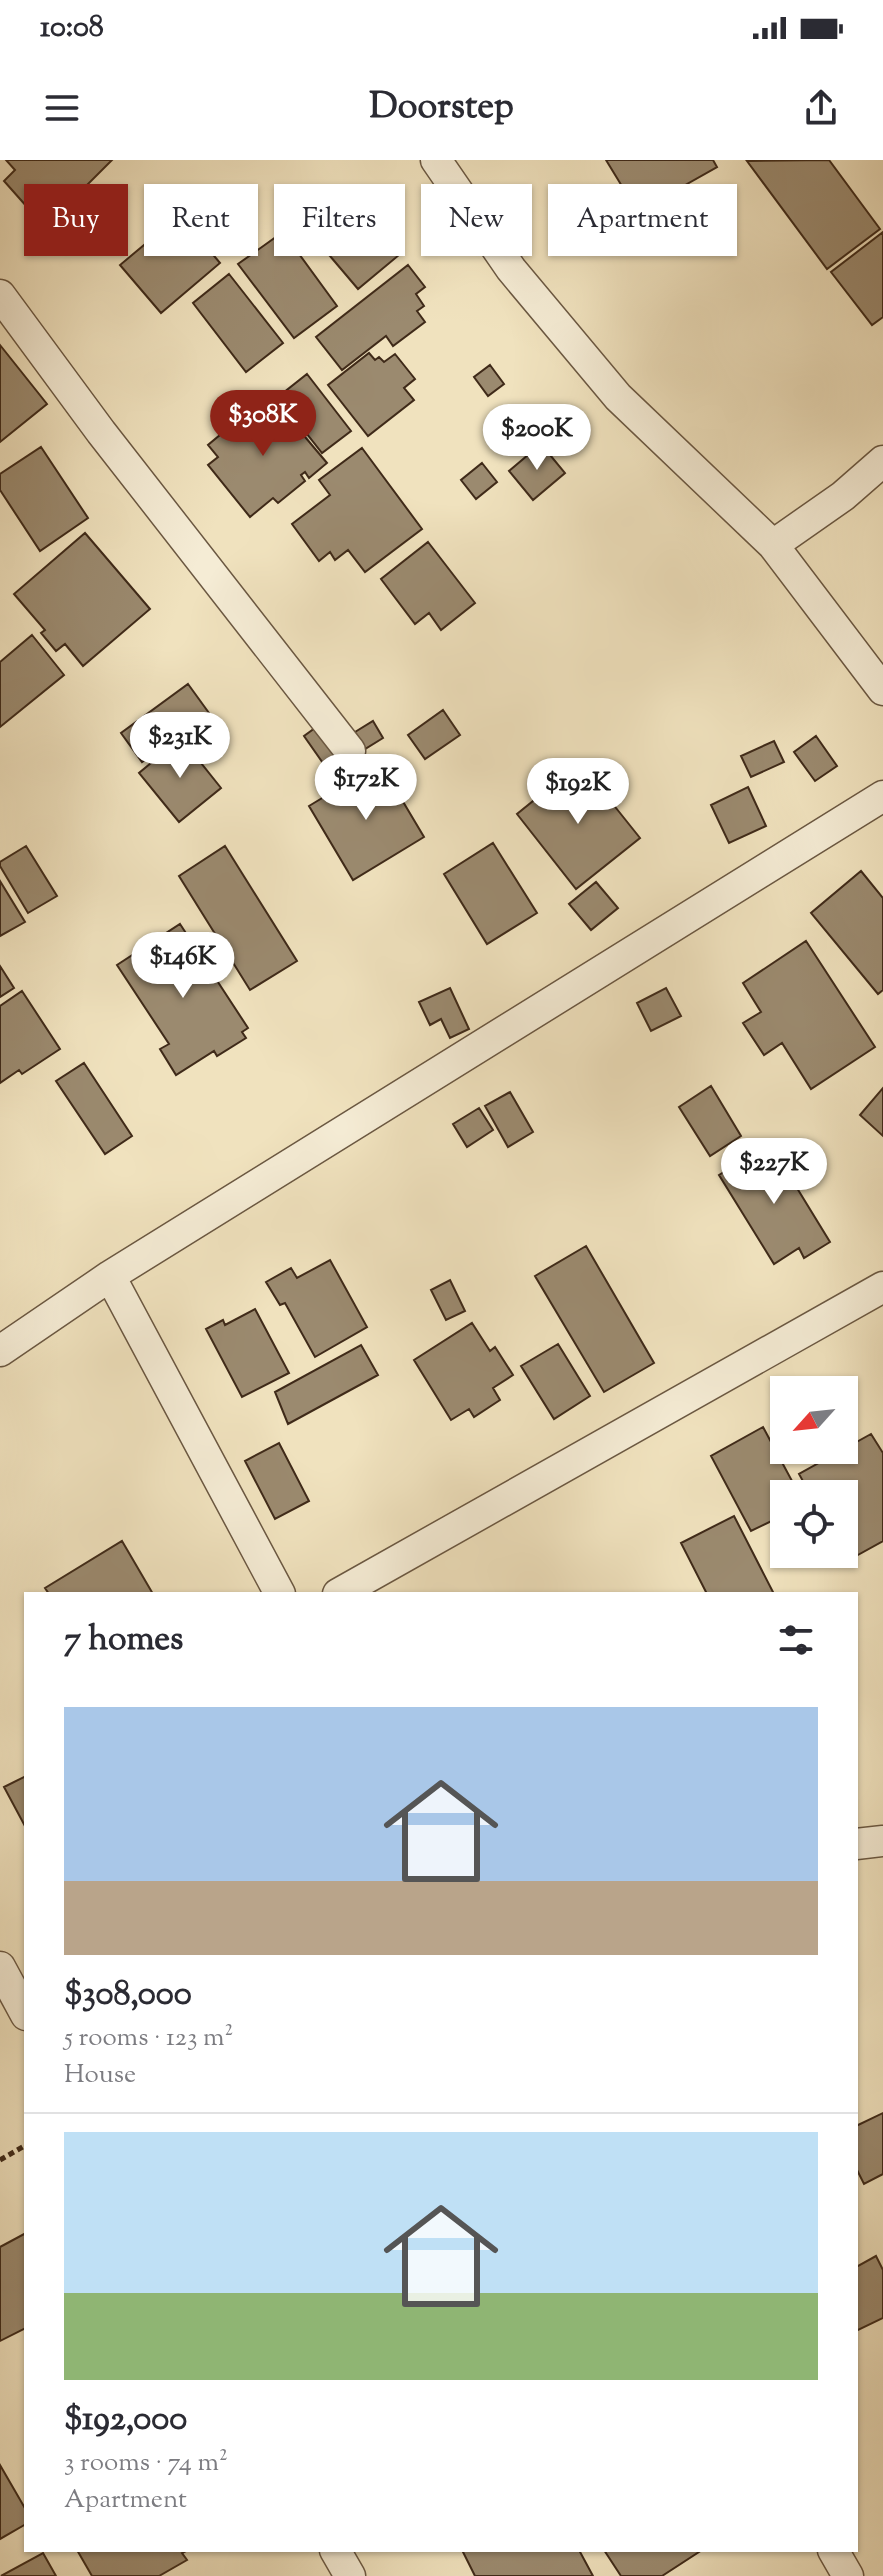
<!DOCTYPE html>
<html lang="en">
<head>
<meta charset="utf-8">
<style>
	body { margin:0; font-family:"Sorts Mill Goudy",serif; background:#f7f7f7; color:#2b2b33; height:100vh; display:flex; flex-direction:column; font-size:30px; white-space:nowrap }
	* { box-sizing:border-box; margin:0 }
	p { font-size:26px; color:#7c7c81 }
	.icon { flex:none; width:44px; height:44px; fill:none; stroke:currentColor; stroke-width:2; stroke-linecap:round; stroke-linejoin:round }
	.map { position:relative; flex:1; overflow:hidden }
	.drawer { position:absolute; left:24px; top:1432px; width:834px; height:960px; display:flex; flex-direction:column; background:#fff; border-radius:0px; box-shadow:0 2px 6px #0004 }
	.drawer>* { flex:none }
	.banner { position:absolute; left:24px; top:24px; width:836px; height:72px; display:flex; gap:16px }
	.needle { width:52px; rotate:243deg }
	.fabs { position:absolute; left:770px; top:1216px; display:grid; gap:16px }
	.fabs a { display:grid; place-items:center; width:88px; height:88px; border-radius:0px; background:#fff; box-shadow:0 2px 6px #0004; font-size:40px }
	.price { position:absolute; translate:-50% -68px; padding:0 18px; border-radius:28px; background:#fff; color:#222; font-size:26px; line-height:52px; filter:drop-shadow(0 2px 4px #0008) }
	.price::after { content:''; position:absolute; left:50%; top:48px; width:24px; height:18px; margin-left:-12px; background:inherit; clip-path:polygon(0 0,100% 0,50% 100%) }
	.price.selected { background:#8f2418; color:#fff }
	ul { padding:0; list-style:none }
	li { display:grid; align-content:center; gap:16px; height:424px; padding:0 40px }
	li+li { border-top:2px solid #e1e1e2 }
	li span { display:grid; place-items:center; height:248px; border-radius:0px; color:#555 }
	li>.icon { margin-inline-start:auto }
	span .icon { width:144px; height:144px; fill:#fffc; stroke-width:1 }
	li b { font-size:34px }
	h2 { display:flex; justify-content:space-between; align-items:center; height:96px; padding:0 40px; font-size:34px }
	.tag { padding:0 28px; border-radius:0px; background:#fff; box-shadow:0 2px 6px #0004; font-size:28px; line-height:72px }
	.tag.selected { background:#8f2418; color:#fff }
	.status { display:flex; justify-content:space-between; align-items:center; height:56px; padding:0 40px; background:#fff; direction:ltr }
	.status svg { height:22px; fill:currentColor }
	header { display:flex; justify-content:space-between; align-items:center; height:104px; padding:0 40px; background:#fff; font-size:36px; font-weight:800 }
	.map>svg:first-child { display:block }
	.building { fill:#9b8a6f; stroke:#3f2a19; stroke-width:2 }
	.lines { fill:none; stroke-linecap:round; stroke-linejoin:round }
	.minor-casing { stroke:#6b5842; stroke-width:33 }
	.path { stroke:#3f2a19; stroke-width:5; stroke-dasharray:6 4; stroke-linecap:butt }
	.minor { stroke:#f5ecd5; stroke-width:30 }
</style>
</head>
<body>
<div class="status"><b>10:08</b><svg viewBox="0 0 49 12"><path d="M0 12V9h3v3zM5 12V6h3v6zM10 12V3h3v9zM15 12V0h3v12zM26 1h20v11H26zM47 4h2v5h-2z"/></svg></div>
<header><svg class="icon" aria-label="menu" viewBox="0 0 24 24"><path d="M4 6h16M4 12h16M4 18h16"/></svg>Doorstep<svg class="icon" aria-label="share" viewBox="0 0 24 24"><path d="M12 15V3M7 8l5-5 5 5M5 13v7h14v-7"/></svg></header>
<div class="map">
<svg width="883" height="2416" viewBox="0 0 883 2416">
	<rect width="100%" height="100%" fill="#f0e2be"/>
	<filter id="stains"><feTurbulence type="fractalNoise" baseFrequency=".0025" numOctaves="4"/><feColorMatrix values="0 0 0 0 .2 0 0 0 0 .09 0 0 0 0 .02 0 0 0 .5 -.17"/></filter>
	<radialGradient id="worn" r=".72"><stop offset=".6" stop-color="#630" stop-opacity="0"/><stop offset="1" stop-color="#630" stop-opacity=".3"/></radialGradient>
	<path class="building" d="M 6,0 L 112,0 L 56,56 L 40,38 L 28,48 L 4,21 L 15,10 Z
		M 606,0 L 713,0 L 717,7 L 648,46 L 641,35 L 631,41 Z
		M 829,0 L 880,69 L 827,109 L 747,1 Z
		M 180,55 L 220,103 L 161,153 L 120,105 Z
		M 370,61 L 399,95 L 358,129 L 330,96 Z
		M 283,72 L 337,146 L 294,178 L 238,104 Z
		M 883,72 L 883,157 L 872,165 L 831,112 Z
		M 408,105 L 425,127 L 416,134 L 424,146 L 417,151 L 425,162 L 393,186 L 386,176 L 342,210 L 316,177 Z
		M 229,114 L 283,183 L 246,212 L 193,143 Z
		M 0,185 L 47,244 L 0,282 Z
		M 369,193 L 375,200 L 379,197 L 384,202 L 395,194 L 415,219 L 404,228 L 414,240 L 368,276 L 328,225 Z
		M 490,205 L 504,224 L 488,236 L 474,217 Z
		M 307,214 L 351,271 L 322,293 L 278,237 Z
		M 262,240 L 272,252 L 279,246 L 327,303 L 309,318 L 305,312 L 301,315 L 305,321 L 278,343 L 273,338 L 250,357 L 208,305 L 218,297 L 208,285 Z
		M 541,284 L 565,313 L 533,340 L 509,311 Z
		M 41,287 L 88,358 L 40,391 L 0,330 L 0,314 Z
		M 362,288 L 422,369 L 365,412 L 348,390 L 335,400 L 330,392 L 319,401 L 292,364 L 330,335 L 319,320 Z
		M 482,303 L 497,322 L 476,339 L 461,320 Z
		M 85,373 L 150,449 L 83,506 L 65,484 L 56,491 L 41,473 L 45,470 L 14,434 Z
		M 428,382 L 475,443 L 441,470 L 429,453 L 415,464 L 381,419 Z
		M 32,475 L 64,515 L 0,567 L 0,502 Z
		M 188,524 L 209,553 L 142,602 L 121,573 Z
		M 443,550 L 460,575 L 425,599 L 408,575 Z
		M 373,561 L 383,578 L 365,589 L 355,572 Z
		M 322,563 L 350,603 L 332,616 L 304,576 Z
		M 816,576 L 837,606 L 815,621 L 794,592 Z
		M 181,578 L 221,628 L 179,662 L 139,613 Z
		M 774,581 L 784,602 L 751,617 L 741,596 Z
		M 380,603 L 424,677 L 353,720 L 309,646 Z
		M 580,603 L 640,678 L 576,729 L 517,654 Z
		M 748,627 L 766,666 L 729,683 L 711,645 Z
		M 493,683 L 537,753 L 487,784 L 444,714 Z
		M 26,686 L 57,736 L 28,753 L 0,706 L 0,702 Z
		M 225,686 L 297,801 L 250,830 L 179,716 Z
		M 861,711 L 883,738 L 883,830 L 878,834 L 811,753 Z
		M 0,721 L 25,762 L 0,776 Z
		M 596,722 L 618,748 L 591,770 L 569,744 Z
		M 180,764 L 248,868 L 242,872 L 246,878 L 217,896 L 214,891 L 176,915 L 160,889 L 169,884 L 117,805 Z
		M 806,781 L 875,887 L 811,929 L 782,883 L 764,895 L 743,863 L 761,852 L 743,823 Z
		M 0,806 L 14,828 L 0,837 Z
		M 450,828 L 469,869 L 450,878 L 441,859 L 430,865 L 419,842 Z
		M 666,828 L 681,856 L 651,871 L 637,843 Z
		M 22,831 L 60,889 L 22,914 L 19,910 L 0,923 L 0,846 Z
		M 84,903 L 132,976 L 105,994 L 56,921 Z
		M 711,926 L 741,976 L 710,996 L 679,947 Z
		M 883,928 L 883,976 L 860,955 Z
		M 510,932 L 533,972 L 508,987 L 485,946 Z
		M 479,948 L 493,970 L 467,987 L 453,964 Z
		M 770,984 L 830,1082 L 804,1098 L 799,1088 L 774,1104 L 719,1015 Z
		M 586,1086 L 654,1203 L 604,1232 L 535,1116 Z
		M 330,1100 L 367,1167 L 315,1197 L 285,1143 L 280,1145 L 266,1122 L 291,1108 L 297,1118 Z
		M 450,1120 L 465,1151 L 446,1160 L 431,1130 Z
		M 255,1149 L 289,1213 L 242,1237 L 206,1169 L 223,1160 L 225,1165 Z
		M 472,1163 L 490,1191 L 495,1187 L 513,1215 L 493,1228 L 500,1240 L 474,1257 L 469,1249 L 451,1260 L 414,1200 Z
		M 558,1184 L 590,1236 L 554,1259 L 521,1206 Z
		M 361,1185 L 378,1215 L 288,1264 L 275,1232 Z
		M 763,1267 L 799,1334 L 784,1334 L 784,1355 L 751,1371 L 711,1296 Z
		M 871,1274 L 883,1293 L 883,1381 L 847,1401 L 843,1394 L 844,1334 L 810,1334 L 799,1314 Z
		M 279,1283 L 309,1341 L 275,1359 L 245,1301 Z
		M 734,1356 L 774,1434 L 707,1434 L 681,1383 Z
		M 122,1381 L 153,1434 L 49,1434 L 45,1428 Z
		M 26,1616 L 26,1668 L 4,1627 Z
		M 883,1953 L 883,2014 L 864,2024 L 856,2008 L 856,1966 Z
		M 26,2073 L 26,2168 L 0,2181 L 0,2087 Z
		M 876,2096 L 883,2110 L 883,2158 L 856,2171 L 856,2107 Z
		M 0,2305 L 26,2350 L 26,2364 L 0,2379 Z
		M 77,2390 L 188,2390 L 182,2393 L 187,2400 L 159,2416 L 92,2416 Z
		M 462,2390 L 579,2390 L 593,2416 L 475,2416 Z
		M 604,2390 L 702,2390 L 662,2416 L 621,2416 Z
		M 43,2393 L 56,2416 L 1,2416 Z"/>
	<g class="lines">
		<g class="minor-casing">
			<path id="minor" d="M 436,0 L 511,109 L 618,237 L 773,385 L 883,530
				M 0,135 L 101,272 L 350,591
				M 773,385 L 843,336 L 883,301
				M 110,1116 L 280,1434
				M 0,1191 L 110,1116 L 883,636
				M 338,1434 L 883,1127
				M 856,1684 L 883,1681
				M 0,1807 L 26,1855
				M 335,2390 L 350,2416
				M 833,2390 L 848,2416"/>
		</g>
		<path class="path" d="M 0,2000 L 26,1985"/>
		<use href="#minor" class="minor"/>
	</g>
	<rect width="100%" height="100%" filter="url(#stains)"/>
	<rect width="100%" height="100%" fill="url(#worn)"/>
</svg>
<div class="fabs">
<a><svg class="needle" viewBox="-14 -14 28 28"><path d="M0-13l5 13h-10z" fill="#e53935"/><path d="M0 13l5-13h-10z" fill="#7c7c81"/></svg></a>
<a><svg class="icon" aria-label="locate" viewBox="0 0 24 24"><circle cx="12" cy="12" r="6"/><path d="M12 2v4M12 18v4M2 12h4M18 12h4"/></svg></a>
</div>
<b class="price selected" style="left:263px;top:298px">$308K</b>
<b class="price" style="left:537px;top:312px">$200K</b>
<b class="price" style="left:180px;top:620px">$231K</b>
<b class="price" style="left:366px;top:662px">$172K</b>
<b class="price" style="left:578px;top:666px">$192K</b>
<b class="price" style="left:183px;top:840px">$146K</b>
<b class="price" style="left:774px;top:1046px">$227K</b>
<div class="banner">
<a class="tag selected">Buy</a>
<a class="tag">Rent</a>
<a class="tag">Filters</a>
<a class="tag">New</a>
<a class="tag">Apartment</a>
</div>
<section class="drawer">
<h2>7 homes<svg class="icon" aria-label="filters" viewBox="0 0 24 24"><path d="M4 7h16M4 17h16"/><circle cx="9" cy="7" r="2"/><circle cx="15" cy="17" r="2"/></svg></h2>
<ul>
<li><span style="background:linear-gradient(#a9c7e8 70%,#b9a48a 0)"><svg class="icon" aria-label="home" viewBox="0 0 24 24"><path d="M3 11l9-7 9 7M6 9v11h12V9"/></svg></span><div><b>$308,000</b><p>5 rooms · 123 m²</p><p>House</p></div></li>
<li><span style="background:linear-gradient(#bfe0f5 65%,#8fb573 0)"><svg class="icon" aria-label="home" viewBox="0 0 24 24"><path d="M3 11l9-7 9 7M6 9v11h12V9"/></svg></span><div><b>$192,000</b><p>3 rooms · 74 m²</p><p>Apartment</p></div></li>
</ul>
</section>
</div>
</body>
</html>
